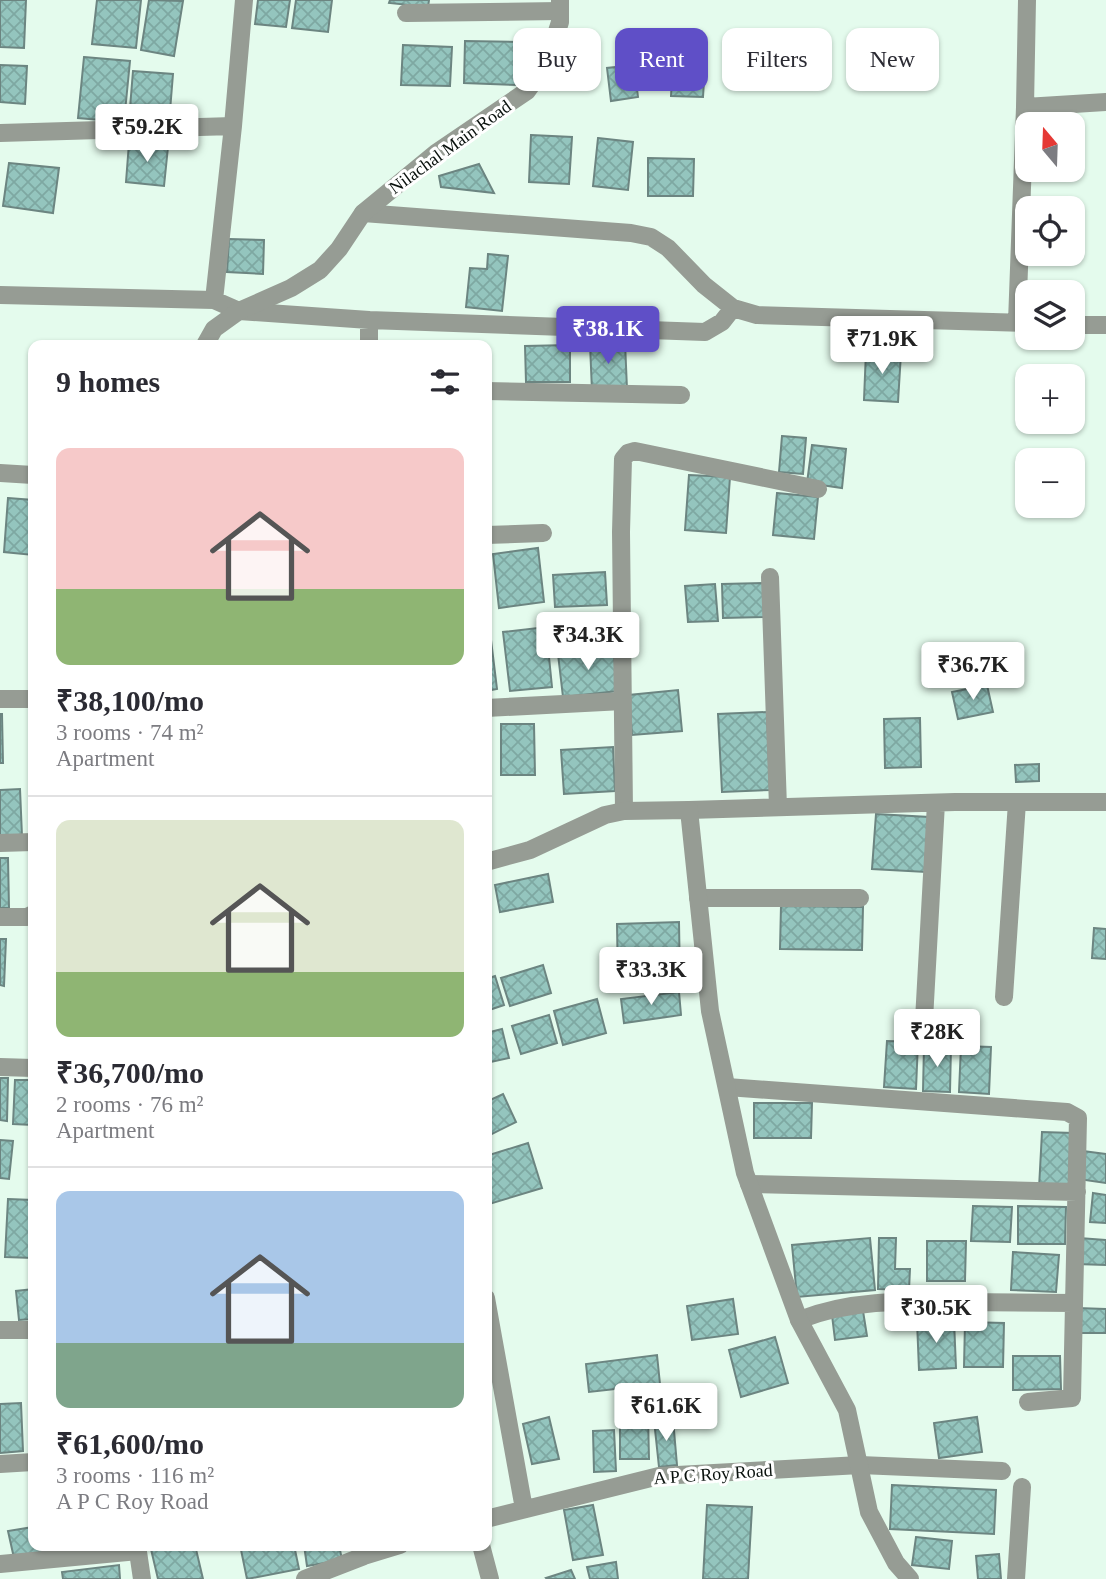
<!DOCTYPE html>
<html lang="en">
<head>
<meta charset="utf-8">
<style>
	body { margin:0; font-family:"Times New Roman",serif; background:#f7f7f7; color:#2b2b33; height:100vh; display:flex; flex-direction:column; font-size:26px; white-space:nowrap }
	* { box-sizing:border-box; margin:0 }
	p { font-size:23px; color:#7c7c81 }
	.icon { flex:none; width:38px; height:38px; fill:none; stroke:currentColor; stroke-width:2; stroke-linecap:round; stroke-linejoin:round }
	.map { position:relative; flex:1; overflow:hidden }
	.drawer { position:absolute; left:28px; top:340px; width:464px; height:1211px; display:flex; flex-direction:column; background:#fff; border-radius:14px; box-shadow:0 2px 5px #0004 }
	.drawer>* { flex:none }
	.guide { position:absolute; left:513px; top:28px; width:488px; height:63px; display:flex; gap:14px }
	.needle { width:46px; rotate:341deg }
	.controls { position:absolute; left:1015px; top:112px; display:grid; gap:14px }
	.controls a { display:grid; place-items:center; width:70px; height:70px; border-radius:14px; background:#fff; box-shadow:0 2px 5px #0004; font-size:35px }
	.price { position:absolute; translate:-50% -60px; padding:0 16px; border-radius:7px; background:#fff; color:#222; font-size:23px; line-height:46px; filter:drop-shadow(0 2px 4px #0008) }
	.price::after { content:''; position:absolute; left:50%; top:42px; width:21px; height:16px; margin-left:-10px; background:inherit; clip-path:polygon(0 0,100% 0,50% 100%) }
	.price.on { background:#5f4fc7; color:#fff }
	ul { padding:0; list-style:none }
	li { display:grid; align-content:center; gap:14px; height:371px; padding:0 28px }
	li+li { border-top:2px solid #e1e1e2 }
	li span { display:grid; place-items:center; height:217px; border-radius:14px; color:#555 }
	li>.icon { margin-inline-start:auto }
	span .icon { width:126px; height:126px; fill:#fffc; stroke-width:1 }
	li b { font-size:30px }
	h2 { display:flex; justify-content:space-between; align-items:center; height:84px; padding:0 28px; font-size:30px }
	.chip { padding:0 24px; border-radius:14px; background:#fff; box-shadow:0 2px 5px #0004; font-size:24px; line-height:63px }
	.chip.on { background:#5f4fc7; color:#fff }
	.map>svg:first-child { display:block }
	.building { fill:url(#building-cross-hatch); stroke:#6c8581; stroke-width:2 }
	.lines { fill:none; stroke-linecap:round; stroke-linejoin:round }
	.minor { stroke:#969c94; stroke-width:18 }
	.tertiary { stroke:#969c94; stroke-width:18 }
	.labels { text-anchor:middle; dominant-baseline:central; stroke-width:6; stroke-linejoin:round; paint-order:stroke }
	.street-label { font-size:18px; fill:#09110d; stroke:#fff }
</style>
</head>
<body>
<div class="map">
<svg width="1106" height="1579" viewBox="0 0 1106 1579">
	<defs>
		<pattern id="building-cross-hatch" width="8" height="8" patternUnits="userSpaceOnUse" patternTransform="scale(1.75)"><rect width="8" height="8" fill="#94c5be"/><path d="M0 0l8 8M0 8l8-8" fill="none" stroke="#7ea8a2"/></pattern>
	</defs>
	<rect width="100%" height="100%" fill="#e4fbed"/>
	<path class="building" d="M 0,0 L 26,0 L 24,48 L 0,47 Z
		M 97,0 L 141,0 L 136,48 L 92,44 Z
		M 149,0 L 183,1 L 174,56 L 141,50 Z
		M 258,0 L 290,0 L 286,27 L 255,24 Z
		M 296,0 L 332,0 L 328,32 L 292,28 Z
		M 390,0 L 429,0 L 428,7 L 389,3 Z
		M 465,41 L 519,42 L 518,85 L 464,83 Z
		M 403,45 L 452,47 L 450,86 L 401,85 Z
		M 84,57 L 130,61 L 124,122 L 78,118 Z
		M 0,65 L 27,66 L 25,104 L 0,102 Z
		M 634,65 L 638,97 L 611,101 L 607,68 Z
		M 133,71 L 173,74 L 170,111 L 130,108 Z
		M 672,80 L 704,81 L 703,97 L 671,96 Z
		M 531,135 L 572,137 L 569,184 L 529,182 Z
		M 598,138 L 633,142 L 628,190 L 593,186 Z
		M 129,143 L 168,147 L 164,186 L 126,182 Z
		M 648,158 L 694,159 L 693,196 L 648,196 Z
		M 9,163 L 59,168 L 53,213 L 3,206 Z
		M 479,164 L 494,193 L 441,187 L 439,176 Z
		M 229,239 L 264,240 L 263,274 L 227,272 Z
		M 488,254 L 508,256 L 502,311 L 466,307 L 470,268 L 487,269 Z
		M 625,342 L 627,389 L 592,391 L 590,344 Z
		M 570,345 L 570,382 L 526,382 L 525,346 Z
		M 866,351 L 901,353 L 898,402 L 864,400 Z
		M 782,436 L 806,438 L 803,474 L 779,472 Z
		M 812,445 L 846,449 L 842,488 L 807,483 Z
		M 689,475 L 730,477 L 726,533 L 685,530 Z
		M 777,493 L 818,497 L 814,539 L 773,535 Z
		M 8,498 L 33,500 L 33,555 L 4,552 Z
		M 538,548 L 544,602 L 499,608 L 493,554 Z
		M 605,572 L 607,605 L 555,607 L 553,575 Z
		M 763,583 L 764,617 L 723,618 L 722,584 Z
		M 715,584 L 718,621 L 688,622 L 685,586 Z
		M 606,615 L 607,637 L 556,642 L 554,619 Z
		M 546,627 L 552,687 L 510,691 L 503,632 Z
		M 486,640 L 491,640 L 497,689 L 486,691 Z
		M 613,647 L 618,691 L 563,697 L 558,654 Z
		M 987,685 L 993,712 L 958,719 L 952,692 Z
		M 678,690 L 682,731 L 632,735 L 629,695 Z
		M 767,712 L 770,790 L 722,792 L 718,714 Z
		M 0,714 L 2,714 L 3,763 L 0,763 Z
		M 920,718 L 921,767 L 885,768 L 884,719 Z
		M 501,724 L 534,724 L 535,775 L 501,775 Z
		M 613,747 L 615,791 L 564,794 L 561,750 Z
		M 1039,764 L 1039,781 L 1016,782 L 1015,765 Z
		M 20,789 L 22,836 L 0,836 L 0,790 Z
		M 876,814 L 929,817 L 926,872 L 872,869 Z
		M 0,858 L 8,858 L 9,908 L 0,908 Z
		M 548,874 L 553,902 L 500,912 L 495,885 Z
		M 781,906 L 863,907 L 862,950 L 780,949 Z
		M 679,922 L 680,982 L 618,984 L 617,924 Z
		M 1094,928 L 1106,929 L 1106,959 L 1092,958 Z
		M 0,939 L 6,939 L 4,986 L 0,985 Z
		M 543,965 L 551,993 L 510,1006 L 501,978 Z
		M 495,976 L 504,1005 L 486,1011 L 486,979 Z
		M 679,992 L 681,1015 L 624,1023 L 621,999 Z
		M 597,999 L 606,1033 L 563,1045 L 554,1011 Z
		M 549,1015 L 557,1043 L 521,1054 L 512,1026 Z
		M 502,1029 L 509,1058 L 486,1063 L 486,1033 Z
		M 887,1041 L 918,1042 L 916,1089 L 884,1087 Z
		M 924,1046 L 951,1046 L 950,1092 L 923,1091 Z
		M 961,1046 L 991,1047 L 989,1094 L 959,1092 Z
		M 0,1078 L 8,1078 L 7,1121 L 0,1120 Z
		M 15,1080 L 33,1080 L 33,1125 L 13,1124 Z
		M 503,1094 L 516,1122 L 486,1137 L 486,1102 Z
		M 754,1103 L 812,1103 L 811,1138 L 754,1138 Z
		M 1042,1132 L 1073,1133 L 1071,1189 L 1039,1188 Z
		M 0,1140 L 13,1141 L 9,1179 L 0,1178 Z
		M 528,1143 L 542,1188 L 486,1205 L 486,1156 Z
		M 1083,1151 L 1106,1154 L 1106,1183 L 1078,1179 Z
		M 1093,1193 L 1106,1195 L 1106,1223 L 1090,1222 Z
		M 8,1199 L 33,1200 L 33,1258 L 5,1257 Z
		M 973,1206 L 1012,1207 L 1010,1242 L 971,1241 Z
		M 1018,1206 L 1066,1207 L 1065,1244 L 1018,1244 Z
		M 870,1238 L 875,1290 L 797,1297 L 792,1245 Z
		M 879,1238 L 896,1238 L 895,1269 L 910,1269 L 909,1290 L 878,1289 Z
		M 1079,1238 L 1106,1240 L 1106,1265 L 1077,1264 Z
		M 927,1241 L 966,1241 L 965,1281 L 927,1281 Z
		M 1013,1252 L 1059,1255 L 1056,1292 L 1011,1290 Z
		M 33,1289 L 33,1319 L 19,1320 L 16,1291 Z
		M 733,1299 L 738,1334 L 692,1340 L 687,1306 Z
		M 1077,1308 L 1106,1309 L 1106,1333 L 1077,1333 Z
		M 863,1311 L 867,1336 L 835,1340 L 832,1315 Z
		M 954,1320 L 956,1368 L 919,1370 L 917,1321 Z
		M 965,1322 L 1004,1323 L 1003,1367 L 964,1367 Z
		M 775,1337 L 788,1383 L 741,1397 L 729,1350 Z
		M 657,1355 L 660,1384 L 589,1392 L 586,1364 Z
		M 1013,1356 L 1060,1356 L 1061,1389 L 1013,1390 Z
		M 21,1403 L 23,1451 L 0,1453 L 0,1404 Z
		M 620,1415 L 648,1415 L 649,1459 L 620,1459 Z
		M 549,1417 L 559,1459 L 532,1464 L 523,1424 Z
		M 977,1417 L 982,1452 L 939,1458 L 934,1423 Z
		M 673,1419 L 677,1465 L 659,1467 L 654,1420 Z
		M 614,1430 L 616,1471 L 594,1472 L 593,1431 Z
		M 892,1485 L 996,1490 L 994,1534 L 890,1529 Z
		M 593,1505 L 603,1555 L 573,1560 L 564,1510 Z
		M 707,1505 L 752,1507 L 748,1579 L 703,1579 Z
		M 33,1527 L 33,1545 L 49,1545 L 50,1551 L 14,1558 L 8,1531 Z
		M 916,1537 L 952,1541 L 949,1569 L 912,1565 Z
		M 150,1545 L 195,1545 L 203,1579 L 158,1579 Z
		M 240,1545 L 294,1545 L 299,1569 L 247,1579 Z
		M 304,1545 L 339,1545 L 342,1560 L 307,1566 Z
		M 999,1554 L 1001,1579 L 978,1579 L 976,1556 Z
		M 616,1562 L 618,1579 L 590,1579 L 587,1567 Z
		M 119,1565 L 120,1579 L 63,1579 L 62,1572 Z
		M 571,1570 L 575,1579 L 547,1579 L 546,1578 Z"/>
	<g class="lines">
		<path class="minor" d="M 406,13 L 560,11
			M 1025,107 L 1106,102
			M 0,133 L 233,126
			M 363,213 L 631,233 L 651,237 L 668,248 L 704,285 L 733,308 L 757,315 L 1027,323
			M 0,295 L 214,300 L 239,311 L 369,320 L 369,345
			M 214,300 L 233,126 L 244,0
			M 369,320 L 705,332 L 722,322 L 733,308
			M 1017,322 L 1025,107 L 1027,0
			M 1073,325 L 1106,325
			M 486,391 L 681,395
			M 0,473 L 33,475
			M 486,535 L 543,533
			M 770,577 L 778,807
			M 0,699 L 33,699
			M 486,708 L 623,701
			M 689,810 L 955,802 L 1106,802
			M 624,811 L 621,532 L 623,459 L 628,453 L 635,451 L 818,489
			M 0,843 L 33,842
			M 698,898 L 860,898
			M 0,917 L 27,917 L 33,914
			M 1004,997 L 1017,802
			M 924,1020 L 936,803
			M 0,1067 L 33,1068
			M 727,1087 L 1067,1112 L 1078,1118 L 1072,1398 L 1028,1402
			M 749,1184 L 1077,1192
			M 486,1298 L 524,1509
			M 799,1320 C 849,1300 901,1301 955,1302 C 994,1302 1034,1303 1074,1303
			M 0,1330 L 33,1330
			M 0,1464 L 33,1462
			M 486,1519 L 659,1476 L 860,1465 L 1002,1471
			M 481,1545 L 490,1579
			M 0,1564 L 138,1551
			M 305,1579 L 364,1556 L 400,1545
			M 1016,1579 L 1022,1487"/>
		<path class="tertiary" d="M 205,345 L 214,329 L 239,311 L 291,288 L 320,270 L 339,249 L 363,213 L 436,153 L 527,91 L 547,63 L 560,22 L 560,0
			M 486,862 L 530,850 L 605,815 L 624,811 L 689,810 L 710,1011 L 745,1173 L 799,1320 L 847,1410 L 869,1512 L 896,1563 L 910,1579
			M 137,1545 L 142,1579"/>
	</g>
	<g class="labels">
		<g class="street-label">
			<text transform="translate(450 147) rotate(-36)">Nilachal Main Road</text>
			<text transform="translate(713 1474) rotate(-4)">A P C Roy Road</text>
		</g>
	</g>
</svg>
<div class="controls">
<a><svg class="needle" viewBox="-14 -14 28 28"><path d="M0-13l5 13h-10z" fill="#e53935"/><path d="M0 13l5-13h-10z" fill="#7c7c81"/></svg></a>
<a><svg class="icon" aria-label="locate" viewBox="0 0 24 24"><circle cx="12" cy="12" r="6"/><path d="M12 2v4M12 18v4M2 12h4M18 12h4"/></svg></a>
<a><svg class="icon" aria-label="layers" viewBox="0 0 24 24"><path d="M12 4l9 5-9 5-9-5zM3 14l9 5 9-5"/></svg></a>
<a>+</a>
<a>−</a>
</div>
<b class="price" style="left:147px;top:164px">₹59.2K</b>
<b class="price on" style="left:608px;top:366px">₹38.1K</b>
<b class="price" style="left:882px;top:376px">₹71.9K</b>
<b class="price" style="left:588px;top:672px">₹34.3K</b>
<b class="price" style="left:973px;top:702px">₹36.7K</b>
<b class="price" style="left:651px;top:1007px">₹33.3K</b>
<b class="price" style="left:937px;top:1069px">₹28K</b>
<b class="price" style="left:936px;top:1345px">₹30.5K</b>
<b class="price" style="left:666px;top:1443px">₹61.6K</b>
<div class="guide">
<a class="chip">Buy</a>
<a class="chip on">Rent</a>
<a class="chip">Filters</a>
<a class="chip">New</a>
</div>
<section class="drawer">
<h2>9 homes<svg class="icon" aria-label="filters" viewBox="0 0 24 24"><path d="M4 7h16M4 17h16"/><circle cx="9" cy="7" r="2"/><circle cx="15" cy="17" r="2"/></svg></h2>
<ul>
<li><span style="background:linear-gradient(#f6c9c9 65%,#8fb573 0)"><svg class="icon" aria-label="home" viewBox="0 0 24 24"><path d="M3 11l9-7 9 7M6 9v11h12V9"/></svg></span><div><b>₹38,100/mo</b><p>3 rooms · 74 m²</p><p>Apartment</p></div></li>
<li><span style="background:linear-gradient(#dfe7d0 70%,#8fb573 0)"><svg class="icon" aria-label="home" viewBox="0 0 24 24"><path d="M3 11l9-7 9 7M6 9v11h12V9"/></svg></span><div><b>₹36,700/mo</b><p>2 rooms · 76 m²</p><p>Apartment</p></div></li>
<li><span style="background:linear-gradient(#a9c7e8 70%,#7fa58c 0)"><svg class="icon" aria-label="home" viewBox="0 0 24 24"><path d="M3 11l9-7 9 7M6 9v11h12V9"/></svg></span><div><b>₹61,600/mo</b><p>3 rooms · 116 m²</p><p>A P C Roy Road</p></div></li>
</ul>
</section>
</div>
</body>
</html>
